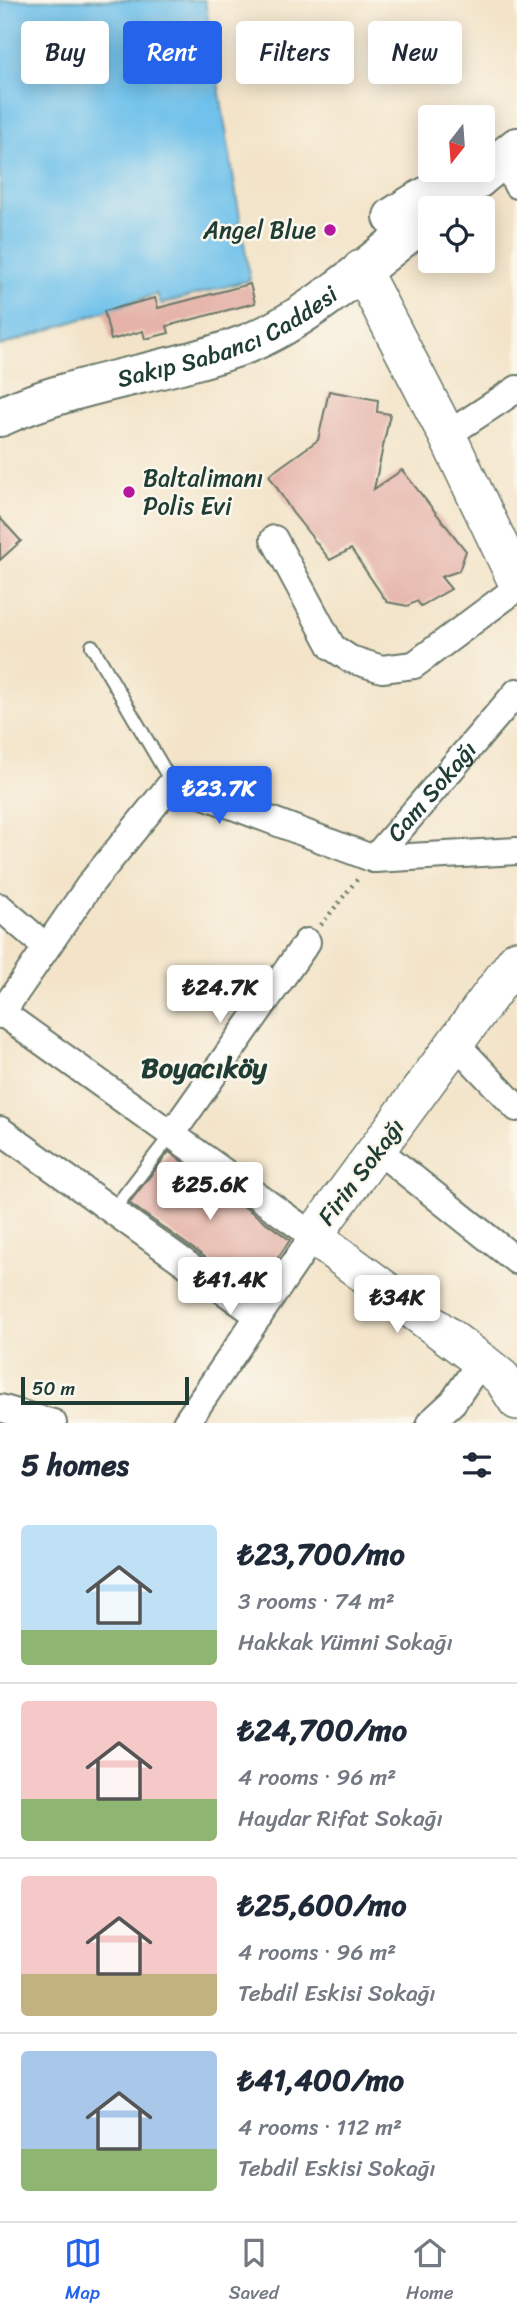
<!DOCTYPE html>
<html lang="en">
<head>
<meta charset="utf-8">
<style>
	body { margin:0; font-family:Sriracha,sans-serif; background:#f6f6f7; color:#1f2937; height:100vh; display:flex; flex-direction:column; font-size:26px; white-space:nowrap }
	* { box-sizing:border-box; margin:0 }
	p { font-size:23px; color:#747a83 }
	.icon { flex:none; width:38px; height:38px; fill:none; stroke:currentColor; stroke-width:2; stroke-linecap:round; stroke-linejoin:round }
	.map { position:relative; height:1423px; overflow:hidden }
	.sheet { display:flex; flex-direction:column; background:#fff; flex:1 }
	.sheet>* { flex:none }
	.banner { position:absolute; left:21px; top:21px; width:476px; height:63px; display:flex; gap:14px }
	.needle { width:46px; rotate:197deg }
	.controls { position:absolute; left:418px; top:105px; display:grid; gap:14px }
	.controls a { display:grid; place-items:center; width:77px; height:77px; border-radius:7px; background:#fff; box-shadow:0 4px 18px #0003; font-size:35px }
	.scale { position:absolute; left:21px; bottom:18px; width:168px; box-sizing:border-box; padding-left:7px; border:4px solid #1f3d34; border-top:0; font-size:19px; line-height:24px; white-space:nowrap; color:#1f3d34; -webkit-text-stroke:5px #fbf7ec; paint-order:stroke }
	.price { position:absolute; translate:-50% -60px; padding:0 16px; border-radius:7px; background:#fff; color:#222; font-size:23px; line-height:46px; filter:drop-shadow(0 2px 4px #0008) }
	.price::after { content:''; position:absolute; left:50%; top:42px; width:21px; height:16px; margin-left:-10px; background:inherit; clip-path:polygon(0 0,100% 0,50% 100%) }
	.price.current { background:#2563eb; color:#fff }
	ul { padding:0; list-style:none }
	li { display:flex; align-items:center; gap:21px; height:175px; padding:0 21px }
	li+li { border-top:2px solid #e0e1e3 }
	li span { display:grid; place-items:center; flex:none; width:196px; height:140px; border-radius:7px; color:#555 }
	li>.icon { margin-inline-start:auto }
	span .icon { width:84px; height:84px; fill:#fffc; stroke-width:1 }
	li b { font-size:30px }
	h2 { display:flex; justify-content:space-between; align-items:center; height:84px; padding:0 21px; font-size:30px }
	.tag { padding:0 24px; border-radius:7px; background:#fff; box-shadow:0 4px 18px #0003; font-size:24px; line-height:63px }
	.tag.current { background:#2563eb; color:#fff }
	.dock { display:flex; justify-content:space-around; align-items:center; height:98px; border-top:2px solid #e0e1e3; background:#fff; font-size:19px; color:#747a83 }
	.dock a { display:grid; justify-items:center; gap:4px }
	.dock .current { color:#2563eb }
	.map>svg:first-child { display:block }
	.water { fill:#6fc1eb; stroke:#477f90; stroke-width:2 }
	.building { fill:#e5b3a9 }
	.lines { fill:none; stroke-linecap:round; stroke-linejoin:round }
	.lane-casing { stroke:#697768; stroke-width:16 }
	.street-casing { stroke:#697768; stroke-width:30 }
	.secondary-casing { stroke:#697768; stroke-width:40 }
	.primary-casing { stroke:#697768; stroke-width:42 }
	.path { stroke:#697768; stroke-width:4.5; stroke-dasharray:2 5; stroke-linecap:butt }
	.lane { stroke:#fff; stroke-width:12 }
	.street { stroke:#fff; stroke-width:26 }
	.secondary { stroke:#fff; stroke-width:37 }
	.primary { stroke:#fff; stroke-width:38 }
	.poi-dot { fill:#b5179e; stroke:#fbf7ec; stroke-width:2.5 }
	.labels { text-anchor:middle; dominant-baseline:central; stroke-width:5; stroke-linejoin:round; paint-order:stroke }
	.poi-label { font-size:24px; fill:#1f3d34; stroke:#fbf7ec; text-anchor:end }
	.street-label { font-size:24px; fill:#1f3d34; stroke:#fbf7ec }
	.quarter-label { font-size:28px; font-weight:bold; fill:#1f3d34; stroke:#fbf7ec }
</style>
</head>
<body>
<div class="map">
<svg width="517" height="1423" viewBox="0 0 517 1423">
	<rect width="100%" height="100%" fill="#fbf7ec"/>
	<filter id="ink" filterUnits="userSpaceOnUse"><feTurbulence type="fractalNoise" baseFrequency=".0143" numOctaves="2"/><feDisplacementMap in="SourceGraphic" scale="14" xChannelSelector="R" yChannelSelector="G"/><feConvolveMatrix kernelMatrix="1 2 1 2 8 2 1 2 1" color-interpolation-filters="sRGB"/></filter>
	<filter id="wash" filterUnits="userSpaceOnUse"><feTurbulence type="fractalNoise" baseFrequency=".00686" numOctaves="4" result="noise"/><feDisplacementMap in="SourceGraphic" scale="28" xChannelSelector="R" yChannelSelector="G"/><feGaussianBlur stdDeviation="1.57" result="paint"/><feColorMatrix in="noise" values="0 0 0 0 0 0 0 0 0 0 0 0 0 0 0 0 0 1.4 0 .05"/><feComposite in="paint" operator="in"/></filter>
	<g filter="url(#wash)">
		<rect width="100%" height="100%" fill="#f3e4c9"/>
		<path class="water" d="M 0,0 L 205,0 L 250,280 L 161,304 L 157,294 L 0,346 Z"/>
		<g id="blocks">
			<path class="building" d="M 250,284 L 255,303 L 167,326 L 169,333 L 145,339 L 143,331 L 111,340 L 104,311 L 155,298 L 158,308 Z
				M 329,391 L 378,400 L 377,412 L 390,414 L 374,489 L 402,470 L 466,551 L 459,571 L 441,577 L 451,589 L 421,606 L 417,601 L 408,606 L 387,602 L 351,549 L 330,560 L 292,512 L 269,475 L 318,440 Z
				M 0,518 L 21,541 L 0,560 Z
				M 169,1152 L 290,1240 L 254,1292 L 129,1203 Z"/>
		</g>
	</g>
	<g filter="url(#ink)">
		<use href="#blocks" fill-opacity="0" stroke="#697768" stroke-width="2"/>
		<g class="lines">
			<g class="lane-casing">
				<path id="lane" d="M 92,646 L 172,783
					M 113,1210 L 171,1135"/>
			</g>
			<g class="street-casing">
				<g id="street">
					<path d="M 505,159 L 517,185"/>
					<path d="M 447,435 L 517,389"/>
					<path d="M 274,539 L 332,647 L 350,659 L 382,669 L 414,665 L 517,588"/>
					<path id="s1" d="M 374,859 L 517,692"/>
					<path d="M 0,907 L 46,947"/>
					<path d="M 1,1012 L 313,1236 L 186,1423"/>
					<path d="M 0,1015 L 91,883 L 172,783 L 374,859 L 517,851"/>
					<path d="M 455,1043 L 517,1108"/>
					<path d="M 0,1130 L 259,1316"/>
					<path d="M 171,1135 L 307,942"/>
					<path d="M 378,1150 L 517,1261"/>
					<path d="M 0,1408 L 53,1423"/>
					<path d="M 430,1423 L 453,1402 L 481,1361"/>
				</g>
			</g>
			<g class="secondary-casing">
				<path id="secondary" d="M 361,269 L 447,435 L 517,582
					M 517,959 L 313,1236 L 481,1361 L 502,1378 L 517,1401"/>
			</g>
			<g class="primary-casing">
				<g id="primary">
					<path d="M 459,194 L 517,147"/>
					<path d="M 393,217 C 421,198 446,184 479,178"/>
					<path id="s2" d="M 0,417 C 78,381 166,374 246,344 C 305,322 380,255 430,216"/>
				</g>
			</g>
			<path class="path" d="M 321,925 L 359,877"/>
			<use href="#lane" class="lane"/>
			<use href="#street" class="street"/>
			<use href="#secondary" class="secondary"/>
			<use href="#primary" class="primary"/>
		</g>
	</g>
	<g class="poi-dot">
		<circle cx="330" cy="230" r="7"/>
		<circle cx="129" cy="492" r="7"/>
	</g>
	<g class="labels">
		<g class="poi-label">
			<text x="316" y="230">Angel Blue</text>
			<text x="143" y="478" text-anchor="start">Baltalimanı<tspan x="143" dy="28">Polis Evi</tspan></text>
		</g>
		<g class="street-label">
			<text stroke="none"><textPath href="#s2" startOffset="242">Sakıp Sabancı Caddesi</textPath></text>
			<text stroke="none"><textPath href="#s1" startOffset="89">Cam Sokağı</textPath></text>
			<text transform="translate(361 1172) rotate(-53)">Firin Sokağı</text>
		</g>
		<g class="quarter-label">
			<text x="204" y="1067">Boyacıköy</text>
		</g>
	</g>
</svg>
<div class="controls">
<a><svg class="needle" viewBox="-14 -14 28 28"><path d="M0-13l5 13h-10z" fill="#e53935"/><path d="M0 13l5-13h-10z" fill="#747a83"/></svg></a>
<a><svg class="icon" aria-label="locate" viewBox="0 0 24 24"><circle cx="12" cy="12" r="6"/><path d="M12 2v4M12 18v4M2 12h4M18 12h4"/></svg></a>
</div>
<div class="scale">50 m</div>
<b class="price current" style="left:219px;top:826px">₺23.7K</b>
<b class="price" style="left:220px;top:1025px">₺24.7K</b>
<b class="price" style="left:210px;top:1222px">₺25.6K</b>
<b class="price" style="left:230px;top:1317px">₺41.4K</b>
<b class="price" style="left:397px;top:1335px">₺34K</b>
<div class="banner">
<a class="tag">Buy</a>
<a class="tag current">Rent</a>
<a class="tag">Filters</a>
<a class="tag">New</a>
</div>
</div>
<section class="sheet">
<h2>5 homes<svg class="icon" aria-label="filters" viewBox="0 0 24 24"><path d="M4 7h16M4 17h16"/><circle cx="9" cy="7" r="2"/><circle cx="15" cy="17" r="2"/></svg></h2>
<ul>
<li><span style="background:linear-gradient(#bfe0f5 75%,#8fb573 0)"><svg class="icon" aria-label="home" viewBox="0 0 24 24"><path d="M3 11l9-7 9 7M6 9v11h12V9"/></svg></span><div><b>₺23,700/mo</b><p>3 rooms · 74 m²</p><p>Hakkak Yümni Sokağı</p></div></li>
<li><span style="background:linear-gradient(#f6c9c9 70%,#8fb573 0)"><svg class="icon" aria-label="home" viewBox="0 0 24 24"><path d="M3 11l9-7 9 7M6 9v11h12V9"/></svg></span><div><b>₺24,700/mo</b><p>4 rooms · 96 m²</p><p>Haydar Rifat Sokağı</p></div></li>
<li><span style="background:linear-gradient(#f6c9c9 70%,#c2b280 0)"><svg class="icon" aria-label="home" viewBox="0 0 24 24"><path d="M3 11l9-7 9 7M6 9v11h12V9"/></svg></span><div><b>₺25,600/mo</b><p>4 rooms · 96 m²</p><p>Tebdil Eskisi Sokağı</p></div></li>
<li><span style="background:linear-gradient(#a9c7e8 70%,#8fb573 0)"><svg class="icon" aria-label="home" viewBox="0 0 24 24"><path d="M3 11l9-7 9 7M6 9v11h12V9"/></svg></span><div><b>₺41,400/mo</b><p>4 rooms · 112 m²</p><p>Tebdil Eskisi Sokağı</p></div></li>
</ul>
</section>
<nav class="dock">
<a class="current"><svg class="icon" aria-label="map" viewBox="0 0 24 24"><path d="M3 6l6-2 6 2 6-2v14l-6 2-6-2-6 2zM9 4v14M15 6v14"/></svg>Map</a>
<a><svg class="icon" aria-label="saved" viewBox="0 0 24 24"><path d="M7 4h10v16l-5-4-5 4z"/></svg>Saved</a>
<a><svg class="icon" aria-label="home" viewBox="0 0 24 24"><path d="M3 11l9-7 9 7M6 9v11h12V9"/></svg>Home</a>
</nav>
</body>
</html>
